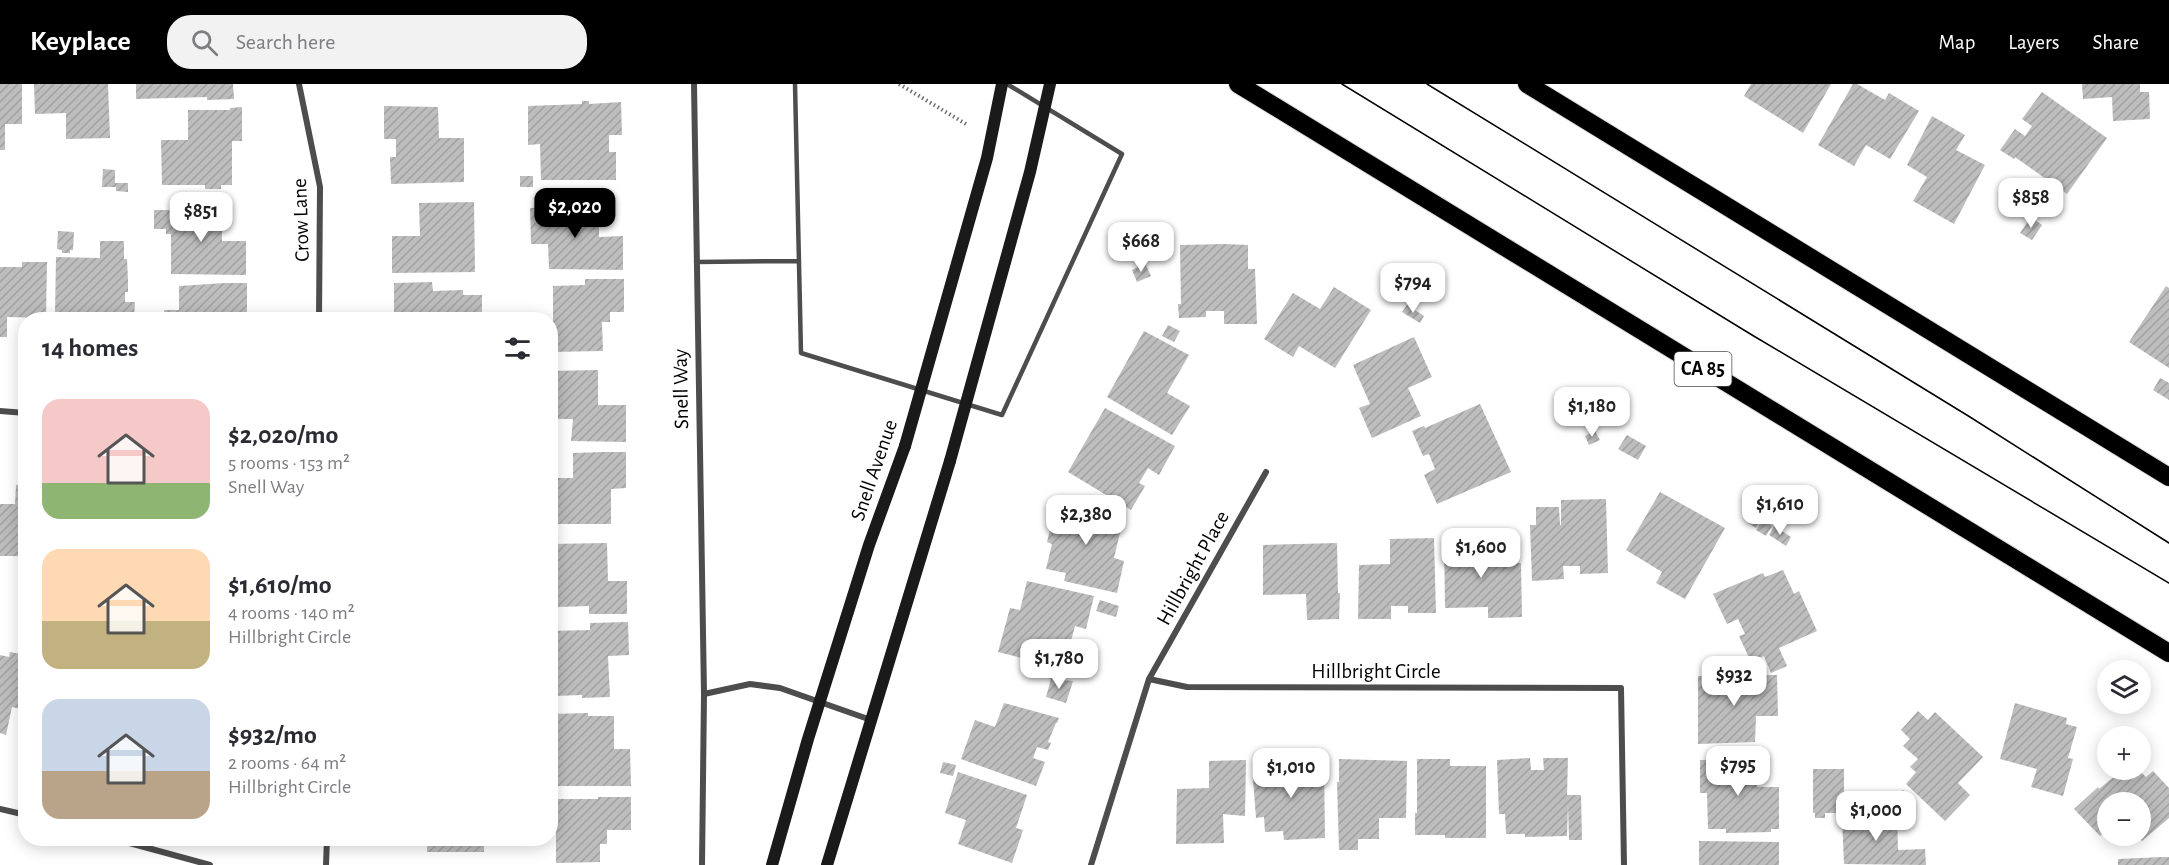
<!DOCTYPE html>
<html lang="en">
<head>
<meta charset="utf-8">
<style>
	body { margin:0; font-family:"Alegreya Sans",sans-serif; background:#f2f2f3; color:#2b2b33; height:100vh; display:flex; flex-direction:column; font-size:22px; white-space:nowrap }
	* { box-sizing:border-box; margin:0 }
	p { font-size:20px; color:#7c7c81 }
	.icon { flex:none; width:33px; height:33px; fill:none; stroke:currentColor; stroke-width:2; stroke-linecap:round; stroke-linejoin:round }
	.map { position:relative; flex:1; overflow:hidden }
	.side { position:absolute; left:18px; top:228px; width:540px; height:534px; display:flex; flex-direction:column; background:#fff; border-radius:24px; box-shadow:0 3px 15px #0003 }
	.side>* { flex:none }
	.tools { position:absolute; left:2097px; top:576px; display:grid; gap:12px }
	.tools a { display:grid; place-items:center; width:54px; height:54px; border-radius:50%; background:#fff; box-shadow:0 3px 15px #0003; font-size:30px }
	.price { position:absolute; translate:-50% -51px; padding:0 14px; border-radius:12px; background:#fff; color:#222; font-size:20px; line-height:39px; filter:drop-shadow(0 2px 3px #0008) }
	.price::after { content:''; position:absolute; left:50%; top:36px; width:18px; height:14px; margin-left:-9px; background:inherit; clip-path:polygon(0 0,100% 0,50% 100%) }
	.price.selected { background:#000; color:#fff }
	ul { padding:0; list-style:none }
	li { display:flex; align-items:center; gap:18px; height:150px; padding:0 24px }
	li span { display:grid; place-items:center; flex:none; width:168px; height:120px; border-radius:18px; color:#555 }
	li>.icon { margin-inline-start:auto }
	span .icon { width:72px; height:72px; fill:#fffc; stroke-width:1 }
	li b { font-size:26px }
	h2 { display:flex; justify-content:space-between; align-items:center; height:72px; padding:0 24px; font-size:26px }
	header { display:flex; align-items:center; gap:36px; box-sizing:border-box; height:84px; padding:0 30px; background:#000; color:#fff }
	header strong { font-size:28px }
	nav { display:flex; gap:33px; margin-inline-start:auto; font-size:21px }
	.search { width:420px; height:54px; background:#f2f2f3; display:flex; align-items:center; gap:15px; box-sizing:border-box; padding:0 21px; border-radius:24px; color:#7c7c81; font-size:22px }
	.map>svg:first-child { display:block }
	.building { fill:url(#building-hatch) }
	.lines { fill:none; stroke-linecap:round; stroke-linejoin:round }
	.highway-casing { stroke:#dbdbdb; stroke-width:20 }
	.path { stroke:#6f6f6f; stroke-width:4; stroke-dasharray:1.5 3; stroke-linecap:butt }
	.lane { stroke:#4d4d4d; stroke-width:4.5 }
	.street { stroke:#4d4d4d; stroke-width:6 }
	.secondary { stroke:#1a1a1a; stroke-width:12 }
	.highway { stroke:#000; stroke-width:18 }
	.tram { stroke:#000; stroke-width:1.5 }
	.secondary-bridge { stroke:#1a1a1a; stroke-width:12 }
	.labels { text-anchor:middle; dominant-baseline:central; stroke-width:4.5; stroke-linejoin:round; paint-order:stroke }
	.shield { fill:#fff; stroke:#4c4c4c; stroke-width:1.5 }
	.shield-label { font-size:20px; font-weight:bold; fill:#000 }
	.street-label { font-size:21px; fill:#000; stroke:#fff }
</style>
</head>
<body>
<header>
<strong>Keyplace</strong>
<div class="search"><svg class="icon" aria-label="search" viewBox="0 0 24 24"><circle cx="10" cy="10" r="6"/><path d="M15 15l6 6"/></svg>Search here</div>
<nav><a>Map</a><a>Layers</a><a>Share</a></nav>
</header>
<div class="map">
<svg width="2169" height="781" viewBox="0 0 2169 781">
	<defs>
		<pattern id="building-hatch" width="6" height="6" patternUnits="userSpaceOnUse" patternTransform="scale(1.5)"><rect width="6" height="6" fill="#bdbdbd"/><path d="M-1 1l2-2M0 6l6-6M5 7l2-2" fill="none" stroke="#a1a1a1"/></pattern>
	</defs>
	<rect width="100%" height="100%" fill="#fff"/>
	<path class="building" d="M 0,0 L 22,0 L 22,40 L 5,40 L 5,66 L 0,66 Z
		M 34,0 L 108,0 L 110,54 L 66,55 L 66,29 L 35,30 Z
		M 136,0 L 233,0 L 234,15 L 207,16 L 207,13 L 136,15 Z
		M 1751,0 L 1831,0 L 1803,49 L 1744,12 Z
		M 1853,0 L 1857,0 L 1885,16 L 1889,9 L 1919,27 L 1890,75 L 1866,61 L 1854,82 L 1818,61 Z
		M 2082,0 L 2140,0 L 2140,8 L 2149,8 L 2150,35 L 2113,37 L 2112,13 L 2083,15 Z
		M 2042,8 L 2107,54 L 2067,110 L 2015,73 L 2014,75 L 2000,66 L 2015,45 L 2025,52 L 2032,42 L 2022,35 Z
		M 582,17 L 589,17 L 589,20 L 621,18 L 622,51 L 609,51 L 609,68 L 616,68 L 616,96 L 541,96 L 540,60 L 528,61 L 528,22 L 582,20 Z
		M 384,22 L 438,23 L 439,54 L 464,54 L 464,98 L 391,100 L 390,73 L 396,73 L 396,55 L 384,55 Z
		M 242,23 L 242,57 L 232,57 L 232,101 L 221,101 L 221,105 L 205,105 L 205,101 L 162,101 L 161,56 L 188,56 L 188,26 L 230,26 L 230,24 Z
		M 1932,32 L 1965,51 L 1956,66 L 1985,81 L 1954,140 L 1913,117 L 1927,93 L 1907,81 Z
		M 103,85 L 115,86 L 115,99 L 128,99 L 128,108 L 116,107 L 116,103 L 102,103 Z
		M 520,92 L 533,92 L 533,103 L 520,103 Z
		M 2016,99 L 2019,110 L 2011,112 L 2008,101 Z
		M 474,118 L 475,188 L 392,189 L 392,152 L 420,152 L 419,119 Z
		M 599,122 L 599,153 L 623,152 L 623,186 L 549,185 L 548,160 L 531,160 L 530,124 Z
		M 154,126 L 222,126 L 222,157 L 246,157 L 246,191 L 171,190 L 171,150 L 166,150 L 166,145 L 154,145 Z
		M 2031,133 L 2042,141 L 2032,156 L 2020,149 Z
		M 58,147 L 74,148 L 73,166 L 70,166 L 70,169 L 62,169 L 62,166 L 57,165 Z
		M 100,157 L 124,157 L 124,175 L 127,175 L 128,196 L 128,208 L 125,208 L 125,218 L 135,218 L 134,236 L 88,236 L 88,228 L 55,228 L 56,173 L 100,174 Z
		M 1224,160 L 1248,161 L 1248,185 L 1255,185 L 1257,240 L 1224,240 L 1224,227 L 1206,227 L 1206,233 L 1179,234 L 1178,220 L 1181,220 L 1180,161 Z
		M 22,178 L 47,178 L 46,234 L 7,233 L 7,253 L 0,253 L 0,183 L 22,183 Z
		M 1145,179 L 1151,192 L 1137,198 L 1132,186 Z
		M 585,195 L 624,195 L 624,228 L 610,228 L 610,238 L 602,238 L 603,267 L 550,268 L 550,242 L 553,242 L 553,202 L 585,201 Z
		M 432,198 L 433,207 L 463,206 L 463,211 L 482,211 L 482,236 L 394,234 L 394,199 Z
		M 225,199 L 247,199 L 247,235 L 164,236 L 164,226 L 179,226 L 179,202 Z
		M 2166,202 L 2169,204 L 2169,284 L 2129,258 Z
		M 1334,203 L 1371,226 L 1335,284 L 1299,262 L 1293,273 L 1264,255 L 1293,209 L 1320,225 Z
		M 1407,221 L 1424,232 L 1420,239 L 1402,228 Z
		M 1168,241 L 1180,247 L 1174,258 L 1162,252 Z
		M 1144,247 L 1189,271 L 1167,309 L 1190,322 L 1172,351 L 1107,313 Z
		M 1414,253 L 1432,293 L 1408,304 L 1421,332 L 1372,354 L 1359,324 L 1370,320 L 1353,281 Z
		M 598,286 L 598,321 L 626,321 L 626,358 L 571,357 L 573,335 L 550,335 L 550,287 Z
		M 2160,294 L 2169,299 L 2169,316 L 2153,306 Z
		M 1480,320 L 1511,388 L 1437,420 L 1424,391 L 1435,385 L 1429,370 L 1423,372 L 1412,347 L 1424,342 L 1425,344 Z
		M 1105,324 L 1175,362 L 1159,391 L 1148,384 L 1139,399 L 1145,402 L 1131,426 L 1068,388 Z
		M 1595,347 L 1600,356 L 1589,361 L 1585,352 Z
		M 1627,351 L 1646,362 L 1638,376 L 1618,365 Z
		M 603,368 L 626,368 L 626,404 L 611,405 L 611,440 L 550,440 L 550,394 L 573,394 L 573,369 Z
		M 16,401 L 26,401 L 26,472 L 0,472 L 0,420 L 15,420 Z
		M 1660,408 L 1725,444 L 1685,515 L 1656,499 L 1662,488 L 1626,466 Z
		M 1606,415 L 1608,489 L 1580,490 L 1580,482 L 1563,482 L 1564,495 L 1532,497 L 1530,441 L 1536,441 L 1536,423 L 1559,423 L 1560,441 L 1561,441 L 1561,416 Z
		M 1057,416 L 1124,432 L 1114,474 L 1124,477 L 1117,509 L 1064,497 L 1066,489 L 1046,485 L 1052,460 L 1047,458 Z
		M 1753,430 L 1761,435 L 1756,444 L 1748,439 Z
		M 1762,435 L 1772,442 L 1766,452 L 1756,446 Z
		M 1774,442 L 1791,453 L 1786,462 L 1769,451 Z
		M 1489,453 L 1489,480 L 1521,479 L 1522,533 L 1488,534 L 1488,523 L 1445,524 L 1444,454 Z
		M 1434,454 L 1436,529 L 1408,529 L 1408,522 L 1391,522 L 1391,535 L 1358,535 L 1359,481 L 1390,480 L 1390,455 Z
		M 607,459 L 608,497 L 627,497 L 627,530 L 589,530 L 589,522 L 558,523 L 557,520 L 557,537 L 550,537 L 550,460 Z
		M 1337,459 L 1338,509 L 1340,509 L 1339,535 L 1307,536 L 1306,510 L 1263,511 L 1263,461 Z
		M 1783,486 L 1794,510 L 1799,507 L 1817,547 L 1779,564 L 1787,582 L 1771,589 L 1764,572 L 1751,578 L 1739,552 L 1745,550 L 1738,535 L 1727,540 L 1713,510 L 1763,489 L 1765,493 Z
		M 1027,497 L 1094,512 L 1086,545 L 1075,542 L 1071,557 L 1077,559 L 1070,586 L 1056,583 L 1053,595 L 1042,593 L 1046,580 L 998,568 L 1010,524 L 1020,526 Z
		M 1100,516 L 1119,522 L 1116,533 L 1096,527 Z
		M 628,538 L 629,571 L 608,572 L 610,613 L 582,614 L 582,611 L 553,612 L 552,588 L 550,588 L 550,547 L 590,546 L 590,539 Z
		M 10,568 L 26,571 L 26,626 L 12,623 L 6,651 L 0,649 L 0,571 L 9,573 Z
		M 1777,591 L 1778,632 L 1756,632 L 1755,658 L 1698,660 L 1698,592 Z
		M 1051,595 L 1073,597 L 1066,619 L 1046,613 Z
		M 1004,619 L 1059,634 L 1057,639 L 1056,639 L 1048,658 L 1051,659 L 1048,666 L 1037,663 L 1033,674 L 1045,678 L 1036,702 L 961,675 L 975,636 L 995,643 Z
		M 2015,619 L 2067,634 L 2066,640 L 2077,643 L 2068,674 L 2073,675 L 2063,712 L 2031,703 L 2037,685 L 2000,675 Z
		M 1918,627 L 1928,636 L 1935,628 L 1983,673 L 1958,699 L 1970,711 L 1945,737 L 1906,700 L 1916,688 L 1910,683 L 1918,675 L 1903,662 L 1910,655 L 1901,646 Z
		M 588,629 L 588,632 L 614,632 L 614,665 L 630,665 L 631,702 L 550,702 L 550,630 Z
		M 1530,674 L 1531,686 L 1544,686 L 1543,674 L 1568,674 L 1567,711 L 1581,711 L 1582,756 L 1569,756 L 1568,720 L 1567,752 L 1525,753 L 1525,750 L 1506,750 L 1505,730 L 1499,730 L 1497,676 Z
		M 1339,675 L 1407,677 L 1406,734 L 1379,734 L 1379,755 L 1358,755 L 1358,766 L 1339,766 L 1337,698 L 1339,698 Z
		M 1417,675 L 1450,675 L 1450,682 L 1486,682 L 1486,754 L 1445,754 L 1445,751 L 1415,751 L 1415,729 L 1417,729 Z
		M 1246,676 L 1245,732 L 1223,730 L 1224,759 L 1176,760 L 1177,705 L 1209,704 L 1209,677 Z
		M 1289,676 L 1290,683 L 1324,682 L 1325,754 L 1284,756 L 1283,747 L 1265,748 L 1264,733 L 1256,734 L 1253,695 L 1257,695 L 1256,677 Z
		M 1700,676 L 1756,676 L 1757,703 L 1779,703 L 1779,745 L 1771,745 L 1771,748 L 1726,749 L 1726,745 L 1708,745 L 1707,709 L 1700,709 Z
		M 943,678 L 956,681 L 953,692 L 940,689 Z
		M 1813,685 L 1844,685 L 1844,729 L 1825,729 L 1825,734 L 1815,734 L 1815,729 L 1813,729 Z
		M 2122,686 L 2139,686 L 2146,693 L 2153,687 L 2169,704 L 2169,734 L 2142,757 L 2137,752 L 2140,752 L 2140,718 L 2108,718 L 2108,745 L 2100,752 L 2074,725 L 2098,703 L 2099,705 Z
		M 958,688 L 1027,711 L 1016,744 L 1023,746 L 1012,779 L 958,760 L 966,736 L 945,729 Z
		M 1903,706 L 1915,716 L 1906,726 L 1895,716 Z
		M 598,713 L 631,713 L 631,746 L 607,746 L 607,760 L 600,760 L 600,778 L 556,779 L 556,715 L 598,715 Z
		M 1897,730 L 1898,766 L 1925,765 L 1926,781 L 1844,780 L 1842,734 Z
		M 427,754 L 484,754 L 484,768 L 427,768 Z
		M 1699,757 L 1779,758 L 1779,781 L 1699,781 Z
		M 2163,773 L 2169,773 L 2169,781 L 2118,781 L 2118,775 Z"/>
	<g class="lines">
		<g class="highway-casing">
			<path id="highway" d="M 1238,0 L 2169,569
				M 1527,0 L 2169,393"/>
		</g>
		<path class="path" d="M 899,0 L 966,40"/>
		<path class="lane" d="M 795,0 L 801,269 L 1002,331 L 1122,70 L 1007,0
			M 696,178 L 799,177"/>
		<path class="street" d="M 299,0 L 320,103 L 319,236
			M 694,0 L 704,610 L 702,781
			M 0,327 L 26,329
			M 1149,595 L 1187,603 L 1621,604 L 1624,781
			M 704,610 L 750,600 L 780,604 L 871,636
			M 0,725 L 26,731
			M 111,754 L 210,781
			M 326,781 L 327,754
			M 1091,781 L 1149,595 L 1266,388"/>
		<path class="secondary" d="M 772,781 L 808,655 L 869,461 L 905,362
			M 827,781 L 950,377"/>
		<use href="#highway" class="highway"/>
		<path class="tram" d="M 1342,0 L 1752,251 L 2169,499
			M 1427,0 L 1970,333 L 2169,459"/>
		<path class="secondary-bridge" d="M 905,362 L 987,74 L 1002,0
			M 950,377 L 1030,88 L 1050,0"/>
	</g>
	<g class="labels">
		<rect class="shield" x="1674.5" y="268" width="57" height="34" rx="4.5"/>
		<g class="shield-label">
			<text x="1703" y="285">CA 85</text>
		</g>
		<g class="street-label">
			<text transform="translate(301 136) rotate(-92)">Crow Lane</text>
			<text transform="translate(681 305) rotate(-91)">Snell Way</text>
			<text transform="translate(874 386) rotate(-71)">Snell Avenue</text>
			<text transform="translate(1193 484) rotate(-61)">Hillbright Place</text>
			<text x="1376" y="587">Hillbright Circle</text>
		</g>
	</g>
</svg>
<div class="tools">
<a><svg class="icon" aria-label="layers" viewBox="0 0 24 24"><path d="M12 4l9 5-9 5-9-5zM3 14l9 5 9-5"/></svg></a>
<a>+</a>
<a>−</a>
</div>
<b class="price" style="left:2031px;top:145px">$858</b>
<b class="price selected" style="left:575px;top:155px">$2,020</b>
<b class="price" style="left:201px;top:159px">$851</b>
<b class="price" style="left:1141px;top:189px">$668</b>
<b class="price" style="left:1413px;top:230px">$794</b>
<b class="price" style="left:1592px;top:354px">$1,180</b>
<b class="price" style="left:1780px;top:452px">$1,610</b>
<b class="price" style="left:1086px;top:462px">$2,380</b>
<b class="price" style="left:1481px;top:495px">$1,600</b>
<b class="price" style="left:1059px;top:606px">$1,780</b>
<b class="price" style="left:1734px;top:623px">$932</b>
<b class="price" style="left:1738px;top:713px">$795</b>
<b class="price" style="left:1291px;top:715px">$1,010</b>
<b class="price" style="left:1876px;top:758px">$1,000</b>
<section class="side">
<h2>14 homes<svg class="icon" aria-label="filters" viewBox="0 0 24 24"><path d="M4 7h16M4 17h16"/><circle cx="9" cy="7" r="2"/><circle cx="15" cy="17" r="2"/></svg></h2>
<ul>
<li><span style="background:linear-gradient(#f6c9c9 70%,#8fb573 0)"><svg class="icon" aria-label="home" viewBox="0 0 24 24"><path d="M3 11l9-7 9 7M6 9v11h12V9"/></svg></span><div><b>$2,020/mo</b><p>5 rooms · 153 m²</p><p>Snell Way</p></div></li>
<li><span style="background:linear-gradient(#ffd9b3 60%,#c2b280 0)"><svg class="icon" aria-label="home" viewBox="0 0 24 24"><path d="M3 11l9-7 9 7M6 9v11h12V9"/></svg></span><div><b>$1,610/mo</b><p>4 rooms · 140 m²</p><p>Hillbright Circle</p></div></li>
<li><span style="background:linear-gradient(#c9d6e8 60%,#b9a48a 0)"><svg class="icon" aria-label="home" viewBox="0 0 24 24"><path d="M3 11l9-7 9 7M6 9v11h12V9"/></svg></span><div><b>$932/mo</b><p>2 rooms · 64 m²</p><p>Hillbright Circle</p></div></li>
</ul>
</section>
</div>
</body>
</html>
